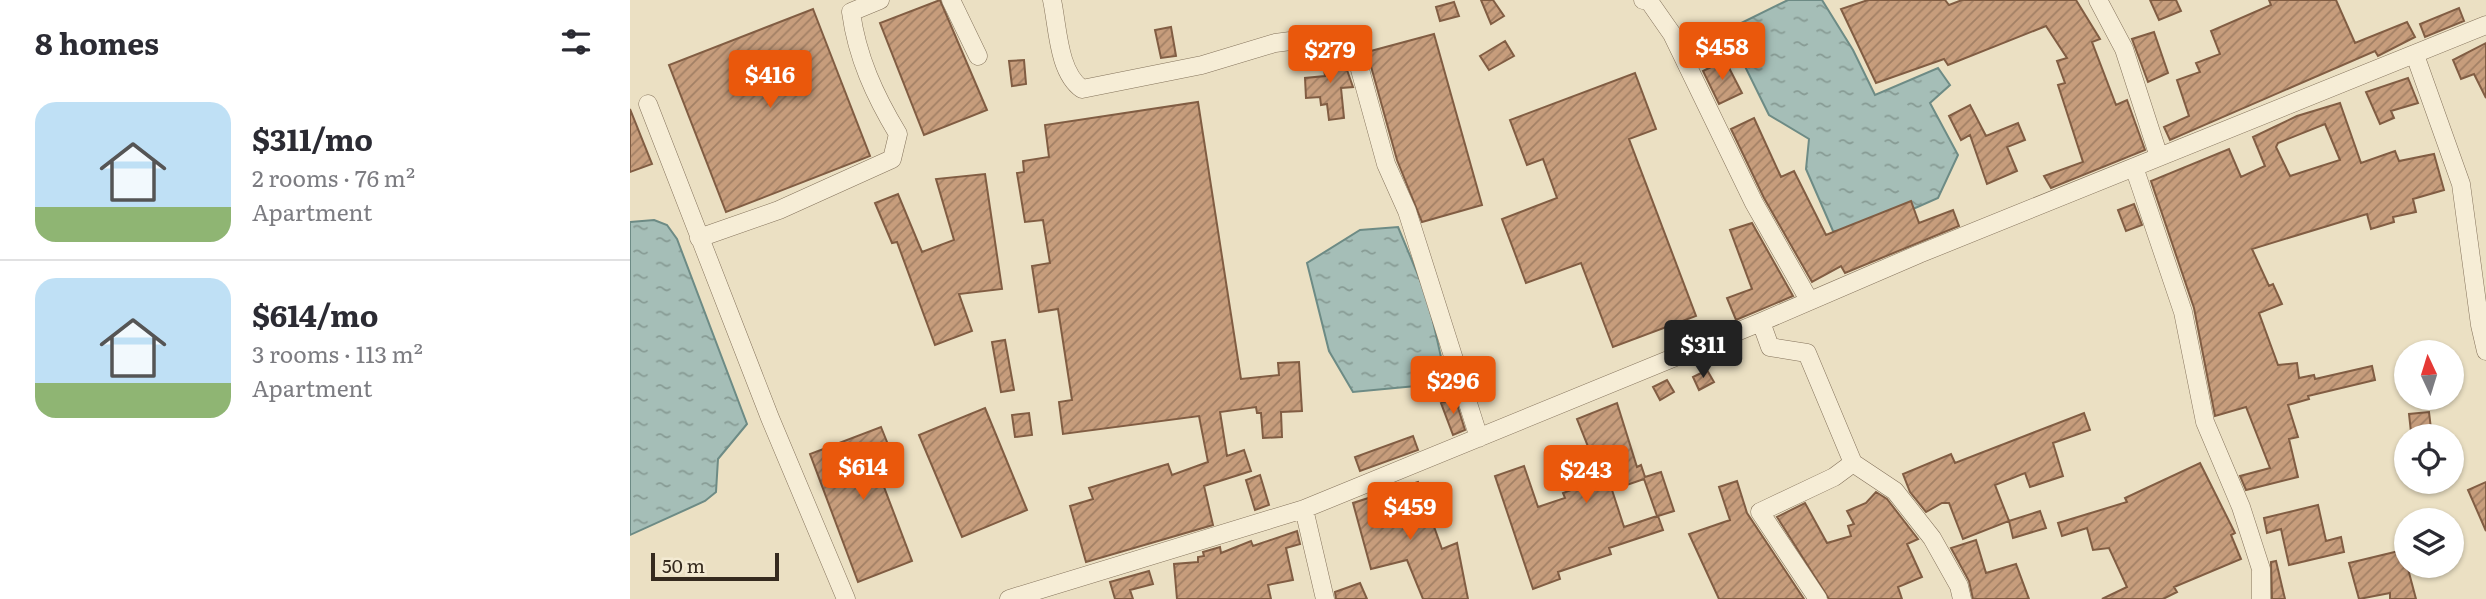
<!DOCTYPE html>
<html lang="en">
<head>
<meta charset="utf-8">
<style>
	body { margin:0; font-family:Literata,serif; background:#f2f2f3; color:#2b2b33; height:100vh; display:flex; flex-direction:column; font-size:26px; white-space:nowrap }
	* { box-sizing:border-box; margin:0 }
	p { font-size:23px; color:#7c7c81 }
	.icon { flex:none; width:38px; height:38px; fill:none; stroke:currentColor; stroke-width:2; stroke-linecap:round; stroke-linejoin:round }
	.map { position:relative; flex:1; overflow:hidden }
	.details { display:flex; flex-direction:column; background:#fff; width:630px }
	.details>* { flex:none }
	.needle { width:46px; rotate:356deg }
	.tools { position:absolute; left:1764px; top:340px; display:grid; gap:14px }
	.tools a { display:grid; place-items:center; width:70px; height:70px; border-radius:50%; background:#fff; box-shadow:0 2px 5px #0004; font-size:35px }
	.scale { position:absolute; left:21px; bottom:18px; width:128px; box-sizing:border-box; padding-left:7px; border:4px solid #352a1e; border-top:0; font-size:19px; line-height:24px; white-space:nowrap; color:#352a1e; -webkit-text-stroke:5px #f3ead2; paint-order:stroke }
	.price { position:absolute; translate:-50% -60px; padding:0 16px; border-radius:7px; background:#ea580c; color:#fff; font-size:23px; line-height:46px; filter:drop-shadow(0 2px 4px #0008) }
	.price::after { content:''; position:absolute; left:50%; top:42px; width:21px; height:16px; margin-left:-10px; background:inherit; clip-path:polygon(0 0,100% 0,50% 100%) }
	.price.current { background:#222; color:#fff }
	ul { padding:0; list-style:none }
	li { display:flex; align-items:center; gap:21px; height:175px; padding:0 35px }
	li+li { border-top:2px solid #e1e1e2 }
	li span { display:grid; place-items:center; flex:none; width:196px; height:140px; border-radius:21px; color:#555 }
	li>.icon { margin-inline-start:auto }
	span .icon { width:84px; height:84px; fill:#fffc; stroke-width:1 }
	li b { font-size:30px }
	h2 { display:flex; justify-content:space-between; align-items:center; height:84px; padding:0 35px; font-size:30px }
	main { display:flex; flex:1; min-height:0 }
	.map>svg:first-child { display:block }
	.water { fill:url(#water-ripples); stroke:#6d8b85; stroke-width:2 }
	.building { fill:url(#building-hatch); stroke:#815d43; stroke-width:2; fill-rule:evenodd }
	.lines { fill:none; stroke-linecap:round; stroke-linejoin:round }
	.minor-casing { stroke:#84725b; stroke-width:19 }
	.minor { stroke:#f6edd6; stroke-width:18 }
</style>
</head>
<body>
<main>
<section class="details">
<h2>8 homes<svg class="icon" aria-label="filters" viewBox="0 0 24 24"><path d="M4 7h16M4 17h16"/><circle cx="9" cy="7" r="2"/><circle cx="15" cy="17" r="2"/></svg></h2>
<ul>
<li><span style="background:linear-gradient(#bfe0f5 75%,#8fb573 0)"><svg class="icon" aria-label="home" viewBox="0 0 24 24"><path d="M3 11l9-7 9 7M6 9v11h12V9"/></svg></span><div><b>$311/mo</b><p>2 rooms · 76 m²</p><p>Apartment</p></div></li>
<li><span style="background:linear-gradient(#bfe0f5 75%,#8fb573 0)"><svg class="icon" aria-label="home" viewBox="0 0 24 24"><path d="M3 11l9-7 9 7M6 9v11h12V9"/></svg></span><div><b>$614/mo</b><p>3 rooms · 113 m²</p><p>Apartment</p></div></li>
</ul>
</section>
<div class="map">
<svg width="1856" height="599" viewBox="0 0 1856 599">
	<defs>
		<pattern id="water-ripples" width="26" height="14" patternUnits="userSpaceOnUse" patternTransform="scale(1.75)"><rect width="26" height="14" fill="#a5beb7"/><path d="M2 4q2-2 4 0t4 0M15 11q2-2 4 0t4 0" fill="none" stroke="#879b94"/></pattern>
		<pattern id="building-hatch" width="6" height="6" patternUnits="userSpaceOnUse" patternTransform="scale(1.75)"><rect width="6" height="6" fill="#c79d7c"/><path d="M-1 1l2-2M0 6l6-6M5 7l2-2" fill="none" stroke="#a28065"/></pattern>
	</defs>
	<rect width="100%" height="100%" fill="#ebe0c3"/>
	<path class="water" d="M 1158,0 L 1192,0 L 1223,50 L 1245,95 L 1308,68 L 1320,85 L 1300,103 L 1328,155 L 1308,198 L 1231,232 L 1203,231 L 1176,169 L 1179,139 L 1139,115 L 1097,30 Z
		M 24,220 L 37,225 L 47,239 L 117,424 L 88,459 L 86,492 L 75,501 L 0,535 L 0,222 Z
		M 768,227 L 798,299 L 813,366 L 786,386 L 723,392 L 699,351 L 677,263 L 730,230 Z"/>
	<path class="building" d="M 310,0 L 357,110 L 294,135 L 250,23 Z
		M 851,0 L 863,0 L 874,16 L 861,24 Z
		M 1238,0 L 1315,0 L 1319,5 L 1332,0 L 1446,0 L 1470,39 L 1462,42 L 1486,105 L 1497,100 L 1515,150 L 1421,188 L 1414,176 L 1453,162 L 1428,85 L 1435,83 L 1427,61 L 1437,58 L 1416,26 L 1318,65 L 1314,59 L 1246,83 L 1211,9 Z
		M 1520,0 L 1546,0 L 1551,11 L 1529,20 Z
		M 1639,0 L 1706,0 L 1725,43 L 1777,22 L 1785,37 L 1748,56 L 1745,51 L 1540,140 L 1534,127 L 1559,116 L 1547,80 L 1570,72 L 1566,63 L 1590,54 L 1581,31 L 1641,5 Z
		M 824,2 L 829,16 L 810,21 L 806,7 Z
		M 1829,8 L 1834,21 L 1795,37 L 1790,24 Z
		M 183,9 L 240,156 L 96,212 L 39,65 Z
		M 541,27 L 546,56 L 531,58 L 525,30 Z
		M 1524,32 L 1538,73 L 1518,82 L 1502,39 Z
		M 804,34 L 852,205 L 792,222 L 767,160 L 737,52 Z
		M 875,41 L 884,56 L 859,70 L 850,56 Z
		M 1856,43 L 1856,98 L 1844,74 L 1831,79 L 1823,60 Z
		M 711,53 L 723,87 L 711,88 L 714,118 L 699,120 L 697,104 L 691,105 L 690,97 L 676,98 L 675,78 L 695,76 L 692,54 Z
		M 394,60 L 396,84 L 382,86 L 379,61 Z
		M 1095,60 L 1112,93 L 1089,104 L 1073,71 Z
		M 1005,73 L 1026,129 L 999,139 L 1066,316 L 983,347 L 951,263 L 896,283 L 872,219 L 927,198 L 913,159 L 897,165 L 880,120 Z
		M 1778,78 L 1788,103 L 1761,111 L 1764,118 L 1750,124 L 1736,92 Z
		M 568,102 L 611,379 L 649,375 L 648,363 L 669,362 L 672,411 L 651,412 L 652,437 L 633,438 L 631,413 L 627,413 L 626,407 L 590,412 L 597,456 L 614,450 L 621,471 L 574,486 L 583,525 L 456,562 L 440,506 L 463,499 L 459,488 L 538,464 L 542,475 L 578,462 L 569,416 L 433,434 L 429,402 L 442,400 L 428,309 L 409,312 L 402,266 L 420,263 L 413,220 L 395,222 L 387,173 L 394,172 L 393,161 L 419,157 L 415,125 Z
		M 1710,103 L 1731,163 L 1765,151 L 1769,161 L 1804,154 L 1814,190 L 1783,199 L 1786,212 L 1763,217 L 1764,222 L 1741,229 L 1737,214 L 1622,249 L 1639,286 L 1643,284 L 1652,304 L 1629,313 L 1648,365 L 1667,363 L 1669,378 L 1684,375 L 1685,379 L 1742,366 L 1745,380 L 1678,396 L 1679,399 L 1658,405 L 1668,437 L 1659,439 L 1668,477 L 1616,490 L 1610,476 L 1640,468 L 1616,407 L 1585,416 L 1564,308 L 1521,181 L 1599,149 L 1611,177 L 1635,166 L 1623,137 L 1667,116 ZM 1695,124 L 1710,160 L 1660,176 L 1646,147 L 1648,143 Z
		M 1340,105 L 1356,136 L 1388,123 L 1395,140 L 1377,147 L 1387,171 L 1357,184 L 1340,135 L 1331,140 L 1319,116 Z
		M 0,109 L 22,164 L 0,172 Z
		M 1124,118 L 1151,177 L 1164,171 L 1196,235 L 1281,201 L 1289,223 L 1323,210 L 1329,226 L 1215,273 L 1211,266 L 1182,282 L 1134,198 L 1101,129 Z
		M 355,174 L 372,289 L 329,294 L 342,331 L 305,345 L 267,242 L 262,243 L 245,203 L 268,194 L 292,252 L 324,240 L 306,179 Z
		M 1504,204 L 1512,225 L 1496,231 L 1488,210 Z
		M 1122,223 L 1163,296 L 1106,320 L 1097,298 L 1122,289 L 1100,230 Z
		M 375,340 L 384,390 L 371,392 L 362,342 Z
		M 1077,370 L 1084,382 L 1069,390 L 1063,377 Z
		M 1037,380 L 1044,392 L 1030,400 L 1023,387 Z
		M 825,398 L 835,430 L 823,435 L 811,403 Z
		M 987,403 L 1007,467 L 1011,465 L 1015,477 L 1031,472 L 1044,511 L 1028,516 L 1033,530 L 979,548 L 981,554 L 928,572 L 930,579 L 903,589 L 865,476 L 894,466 L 908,507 L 935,498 L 933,493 L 944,489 L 942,483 L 969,474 L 947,419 ZM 1014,479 L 1027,516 L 994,527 L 982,490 Z
		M 355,408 L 397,510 L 332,537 L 289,435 Z
		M 1799,412 L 1801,429 L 1781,432 L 1779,414 Z
		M 399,413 L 402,435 L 385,437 L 382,415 Z
		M 1454,413 L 1460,430 L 1423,443 L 1433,476 L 1400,487 L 1395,473 L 1365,485 L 1379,521 L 1333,539 L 1319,503 L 1312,503 L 1296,512 L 1280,492 L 1273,474 L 1321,454 L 1325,463 Z
		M 251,427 L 269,472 L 251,479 L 282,561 L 228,582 L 180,454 Z
		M 783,436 L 788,450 L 730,471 L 725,457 Z
		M 1570,463 L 1605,533 L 1601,535 L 1611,559 L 1544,587 L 1547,592 L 1533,599 L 1472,599 L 1497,587 L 1479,548 L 1463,550 L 1457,528 L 1432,536 L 1428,523 L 1497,502 L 1495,498 Z
		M 630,475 L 639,505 L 625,510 L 616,480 Z
		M 1107,481 L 1117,513 L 1174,599 L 1089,599 L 1059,534 L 1100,520 L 1089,487 Z
		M 788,482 L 812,549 L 827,543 L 838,599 L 793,599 L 777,560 L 741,569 L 723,503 Z
		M 1856,482 L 1856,531 L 1838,490 Z
		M 1246,492 L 1257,499 L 1288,539 L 1277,544 L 1292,577 L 1268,587 L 1272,599 L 1199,599 L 1147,517 L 1175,503 L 1197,543 L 1221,536 L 1218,526 L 1224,524 L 1217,511 L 1236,503 Z
		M 1688,505 L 1696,541 L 1711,537 L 1714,552 L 1659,565 L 1651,529 L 1637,533 L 1634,518 Z
		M 1410,511 L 1416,528 L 1383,538 L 1379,521 Z
		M 667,531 L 670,544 L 656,548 L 663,580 L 638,585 L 641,599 L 547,599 L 544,564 L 568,562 L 568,557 L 574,556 L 573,552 L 590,547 L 591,553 L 621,541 L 623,546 Z
		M 1346,540 L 1356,573 L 1386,564 L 1399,599 L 1343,599 L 1339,581 L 1321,548 Z
		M 1773,550 L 1786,599 L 1760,599 L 1760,593 L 1729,599 L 1719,563 Z
		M 1646,561 L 1655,599 L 1642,599 L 1641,562 Z
		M 519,571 L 523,584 L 500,590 L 503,599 L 485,599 L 480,582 Z
		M 730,583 L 737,599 L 706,599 L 705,592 Z"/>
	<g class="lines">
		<g class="minor-casing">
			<path id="minor" d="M 321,0 L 348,56
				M 422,0 C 428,28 428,72 452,89 L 572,65 L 645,43 L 668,40 L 718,42 L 726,55 L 756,164 L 777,211 L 849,438
				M 1013,0 L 1019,1 L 1042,34 L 1124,203 L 1179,300
				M 1468,0 L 1494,49 L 1529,157
				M 1785,55 L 1831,184 L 1850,325
				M 18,104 L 140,418 L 216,599
				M 1504,167 L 1553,312 L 1575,422 L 1611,507 L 1631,569 L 1631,599
				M 69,238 L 149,210 L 262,159 L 268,134 C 245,96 227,57 221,12 L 250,0
				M 1131,322 L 1140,347 L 1177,353 L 1223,463 L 1265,491 L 1302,538 L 1329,586 L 1332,599
				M 1856,323 L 1850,325 L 1856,351
				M 674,509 L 695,599
				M 379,599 L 674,509 L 1131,322 L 1289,254 L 1856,25
				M 1188,599 L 1130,512 L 1204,477 L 1223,463"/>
		</g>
		<use href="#minor" class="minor"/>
	</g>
</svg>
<div class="tools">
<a><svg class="needle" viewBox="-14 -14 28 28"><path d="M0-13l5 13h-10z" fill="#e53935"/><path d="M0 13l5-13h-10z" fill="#7c7c81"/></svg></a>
<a><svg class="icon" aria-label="locate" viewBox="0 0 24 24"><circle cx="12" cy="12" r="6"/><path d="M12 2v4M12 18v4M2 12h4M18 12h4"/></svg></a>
<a><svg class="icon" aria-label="layers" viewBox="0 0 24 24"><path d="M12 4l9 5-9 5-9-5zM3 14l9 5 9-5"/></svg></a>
</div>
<div class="scale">50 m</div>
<b class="price" style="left:1092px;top:82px">$458</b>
<b class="price" style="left:700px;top:85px">$279</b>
<b class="price" style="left:140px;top:110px">$416</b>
<b class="price current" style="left:1073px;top:380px">$311</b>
<b class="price" style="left:823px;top:416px">$296</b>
<b class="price" style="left:233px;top:502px">$614</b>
<b class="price" style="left:956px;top:505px">$243</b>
<b class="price" style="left:780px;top:542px">$459</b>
</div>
</main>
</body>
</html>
